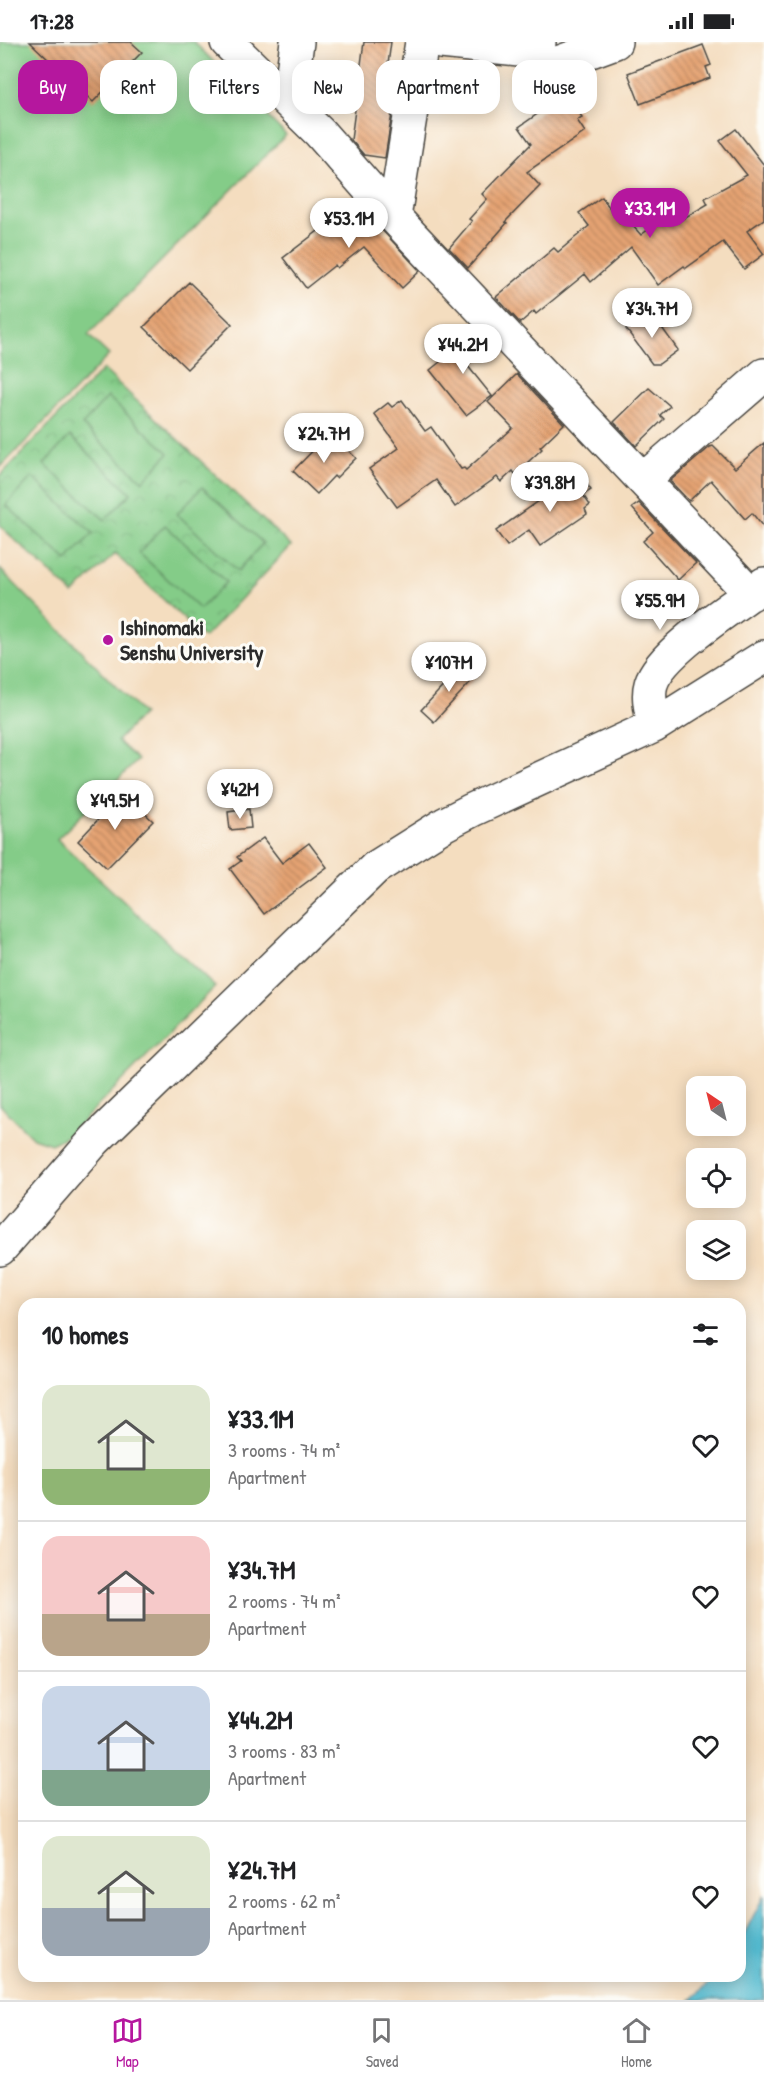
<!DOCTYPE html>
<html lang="en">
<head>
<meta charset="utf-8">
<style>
	body { margin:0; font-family:"Patrick Hand",sans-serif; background:#f6f6f6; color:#202124; height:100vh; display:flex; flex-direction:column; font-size:22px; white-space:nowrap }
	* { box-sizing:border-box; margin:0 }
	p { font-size:20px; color:#757577 }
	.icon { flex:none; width:33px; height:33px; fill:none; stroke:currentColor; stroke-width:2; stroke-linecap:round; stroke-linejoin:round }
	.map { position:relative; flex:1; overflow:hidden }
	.panel { position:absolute; left:18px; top:1256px; width:728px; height:684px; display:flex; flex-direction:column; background:#fff; border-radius:18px; box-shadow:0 3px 15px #0003 }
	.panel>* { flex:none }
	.top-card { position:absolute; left:18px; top:18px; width:729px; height:54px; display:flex; gap:12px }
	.needle { width:39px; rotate:325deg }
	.tools { position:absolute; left:686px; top:1034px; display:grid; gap:12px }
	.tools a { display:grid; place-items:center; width:60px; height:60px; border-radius:12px; background:#fff; box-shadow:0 3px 15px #0003; font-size:30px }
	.price { position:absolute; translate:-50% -51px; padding:0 14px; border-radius:21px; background:#fff; color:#222; font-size:20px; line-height:39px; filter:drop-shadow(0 2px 3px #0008) }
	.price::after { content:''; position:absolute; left:50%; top:36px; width:18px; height:14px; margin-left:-9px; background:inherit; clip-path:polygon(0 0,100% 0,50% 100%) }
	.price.on { background:#b5179e; color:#fff }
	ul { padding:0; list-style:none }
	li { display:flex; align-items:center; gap:18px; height:150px; padding:0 24px }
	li+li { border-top:2px solid #e0e0e0 }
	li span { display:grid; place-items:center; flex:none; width:168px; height:120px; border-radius:18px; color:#555 }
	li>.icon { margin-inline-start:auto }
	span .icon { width:72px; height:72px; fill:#fffc; stroke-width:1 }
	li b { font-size:26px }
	h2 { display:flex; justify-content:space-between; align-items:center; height:72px; padding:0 24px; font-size:26px }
	.pill { padding:0 21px; border-radius:18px; background:#fff; box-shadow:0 3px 15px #0003; font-size:21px; line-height:54px }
	.pill.on { background:#b5179e; color:#fff }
	.status { display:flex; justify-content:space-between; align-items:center; height:42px; padding:0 30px; background:#fff; direction:ltr }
	.status svg { height:16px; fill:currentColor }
	.dock { display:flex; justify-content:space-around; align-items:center; height:84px; border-top:2px solid #e0e0e0; background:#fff; font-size:16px; color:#757577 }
	.dock a { display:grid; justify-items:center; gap:3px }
	.dock .on { color:#b5179e }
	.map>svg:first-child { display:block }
	.park { fill:url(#park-crowns); stroke:#587c5a; stroke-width:1.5 }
	.pitch { fill:#84cc88; stroke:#587c5a; stroke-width:1.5 }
	.water { fill:#52bacf; stroke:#3e727d; stroke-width:1.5 }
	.building { fill:url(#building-back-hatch) }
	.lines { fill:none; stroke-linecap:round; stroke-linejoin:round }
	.minor-casing { stroke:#494641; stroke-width:36 }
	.minor { stroke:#fff; stroke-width:33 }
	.poi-dot { fill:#b5179e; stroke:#fdfcf7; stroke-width:2 }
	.labels { text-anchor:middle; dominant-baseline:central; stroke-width:6; stroke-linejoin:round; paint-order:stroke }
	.poi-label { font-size:22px; font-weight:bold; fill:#2b2b2b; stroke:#fdfcf7; text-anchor:start }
</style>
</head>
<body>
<div class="status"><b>17:28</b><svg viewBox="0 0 49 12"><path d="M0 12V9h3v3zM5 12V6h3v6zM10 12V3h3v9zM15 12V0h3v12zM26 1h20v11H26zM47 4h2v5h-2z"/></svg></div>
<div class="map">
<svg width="764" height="1958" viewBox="0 0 764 1958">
	<defs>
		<pattern id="park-crowns" width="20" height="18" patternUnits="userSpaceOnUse" patternTransform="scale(1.5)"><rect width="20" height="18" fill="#84cc88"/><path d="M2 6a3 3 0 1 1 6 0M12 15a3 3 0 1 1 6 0" fill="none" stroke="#72af76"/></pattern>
		<pattern id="building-back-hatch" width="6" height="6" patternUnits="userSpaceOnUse" patternTransform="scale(1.5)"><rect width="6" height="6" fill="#e5a372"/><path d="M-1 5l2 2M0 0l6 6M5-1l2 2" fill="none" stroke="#ba855e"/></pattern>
	</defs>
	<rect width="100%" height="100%" fill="#fdfcf7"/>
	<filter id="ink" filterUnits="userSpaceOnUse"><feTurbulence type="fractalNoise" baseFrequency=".0167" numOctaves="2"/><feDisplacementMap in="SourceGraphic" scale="12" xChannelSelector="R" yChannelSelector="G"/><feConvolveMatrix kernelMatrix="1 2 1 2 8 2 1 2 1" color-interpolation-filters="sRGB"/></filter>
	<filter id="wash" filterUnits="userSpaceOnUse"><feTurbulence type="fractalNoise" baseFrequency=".008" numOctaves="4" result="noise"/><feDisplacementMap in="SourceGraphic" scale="24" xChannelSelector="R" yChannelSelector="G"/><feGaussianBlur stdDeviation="1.35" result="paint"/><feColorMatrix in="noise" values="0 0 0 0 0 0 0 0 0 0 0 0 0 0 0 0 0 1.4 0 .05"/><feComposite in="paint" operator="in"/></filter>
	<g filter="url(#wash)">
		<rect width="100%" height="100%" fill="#f4ddbf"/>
		<path class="park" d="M 103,327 L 291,504 L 204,596 L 115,512 L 73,552 L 0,484 L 0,434 Z"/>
		<path class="pitch" d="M 0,0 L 194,0 L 286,93 L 88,293 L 109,313 L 0,426 Z
			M 108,355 L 169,411 L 143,439 L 82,383 Z
			M 70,394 L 131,451 L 105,478 L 44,422 Z
			M 32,435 L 93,491 L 67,519 L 6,463 Z
			M 202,445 L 263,501 L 238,529 L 177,472 Z
			M 165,483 L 226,540 L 200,567 L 139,511 Z
			M 0,527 L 143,672 L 117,699 L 138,718 L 57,797 L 215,945 L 69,1093 L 51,1102 L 33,1096 L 0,1063 Z"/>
		<path class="water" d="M 764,1853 L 764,1958 L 691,1958 L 716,1934 L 740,1934 L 740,1900 Z"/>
		<g id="blocks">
			<path class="building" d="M 30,0 L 131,0 L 142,10 L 93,60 Z
				M 364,0 L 391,0 L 386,37 L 397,39 L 385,116 L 364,113 L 351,98 Z
				M 703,3 L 711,23 L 706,25 L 710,36 L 640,62 L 628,31 Z
				M 566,52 L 582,75 L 577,78 L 585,90 L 527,130 L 540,144 L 505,180 L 507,181 L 468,226 L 449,206 L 472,179 L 469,177 L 487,157 L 482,152 L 531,102 L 519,85 Z
				M 736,87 L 764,123 L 764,177 L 747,189 L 764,212 L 744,227 L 723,200 L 686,226 L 684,224 L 658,243 L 631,205 L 591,240 L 585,232 L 536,272 L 534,269 L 520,281 L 496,255 L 554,206 L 558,210 L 589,184 L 579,171 L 602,155 L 620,181 L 626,176 L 641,193 L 670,171 L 677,180 L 708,162 L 705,156 L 747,133 L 720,99 Z
				M 356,160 L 420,229 L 402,246 L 364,205 L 337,226 L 335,223 L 306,246 L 283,216 Z
				M 189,240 L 232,282 L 187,327 L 144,285 Z
				M 650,269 L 678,308 L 659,322 L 652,322 L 626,287 Z
				M 477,290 L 490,304 L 467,323 L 492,354 L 466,373 L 430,328 Z
				M 517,332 L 564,382 L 540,405 L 542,407 L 515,432 L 513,429 L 501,440 L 497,435 L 455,465 L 436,438 L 397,465 L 369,427 L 399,406 L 374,372 L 388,361 L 392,365 L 402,358 L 425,389 L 431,385 L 461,427 L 464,426 L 466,428 L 513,386 L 488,360 Z
				M 649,346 L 670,364 L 660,373 L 664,377 L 636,404 L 614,380 Z
				M 330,391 L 356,416 L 336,436 L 334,434 L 317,452 L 293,429 Z
				M 764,401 L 764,486 L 752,471 L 745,477 L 711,438 L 689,459 L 670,439 L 710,405 L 713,404 L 735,426 Z
				M 579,431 L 591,448 L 583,453 L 590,463 L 585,467 L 587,472 L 540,504 L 529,488 L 507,504 L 496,489 Z
				M 639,461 L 696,521 L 678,538 L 643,499 L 653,490 L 632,466 Z
				M 465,621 L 477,633 L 434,680 L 421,668 Z
				M 123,751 L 153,779 L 107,826 L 78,799 Z
				M 249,767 L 251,786 L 230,788 L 228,770 Z
				M 263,796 L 282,821 L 309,801 L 327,825 L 264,872 L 230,827 L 241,819 L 237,815 Z"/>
		</g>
	</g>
	<g filter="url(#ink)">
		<use href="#blocks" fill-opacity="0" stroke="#494641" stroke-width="1.5"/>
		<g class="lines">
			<g class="minor-casing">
				<path id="minor" d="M 227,0 L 320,91 L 394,175 L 751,552
					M 441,0 L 538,10
					M 539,0 L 536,29 L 615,0
					M 289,60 L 297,0
					M 394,175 L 422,0
					M 644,437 L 764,333
					M 654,684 C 652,671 647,655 651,642 C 660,610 736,563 764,542
					M 0,1207 L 95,1098 L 375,826 L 445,782 L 472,768 L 654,684 L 764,615"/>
			</g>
			<use href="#minor" class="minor"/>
		</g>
	</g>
	<circle class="poi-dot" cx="108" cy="598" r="6"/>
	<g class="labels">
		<g class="poi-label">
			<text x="120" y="585">Ishinomaki<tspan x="120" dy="25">Senshu University</tspan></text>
		</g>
	</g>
</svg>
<div class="tools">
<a><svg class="needle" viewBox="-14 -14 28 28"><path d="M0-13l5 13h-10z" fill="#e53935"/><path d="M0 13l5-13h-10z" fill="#757577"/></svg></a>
<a><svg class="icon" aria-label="locate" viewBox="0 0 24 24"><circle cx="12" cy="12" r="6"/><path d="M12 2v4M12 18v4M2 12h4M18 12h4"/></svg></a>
<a><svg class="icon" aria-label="layers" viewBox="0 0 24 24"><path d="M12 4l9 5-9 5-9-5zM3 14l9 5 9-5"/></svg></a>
</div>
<b class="price on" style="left:650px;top:197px">¥33.1M</b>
<b class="price" style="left:349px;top:207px">¥53.1M</b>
<b class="price" style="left:652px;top:297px">¥34.7M</b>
<b class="price" style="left:463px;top:333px">¥44.2M</b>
<b class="price" style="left:324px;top:422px">¥24.7M</b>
<b class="price" style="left:550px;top:471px">¥39.8M</b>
<b class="price" style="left:660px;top:589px">¥55.9M</b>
<b class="price" style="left:449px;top:651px">¥107M</b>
<b class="price" style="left:240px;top:778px">¥42M</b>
<b class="price" style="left:115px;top:789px">¥49.5M</b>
<div class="top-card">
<a class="pill on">Buy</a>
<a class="pill">Rent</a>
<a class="pill">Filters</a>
<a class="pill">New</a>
<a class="pill">Apartment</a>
<a class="pill">House</a>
</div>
<section class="panel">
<h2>10 homes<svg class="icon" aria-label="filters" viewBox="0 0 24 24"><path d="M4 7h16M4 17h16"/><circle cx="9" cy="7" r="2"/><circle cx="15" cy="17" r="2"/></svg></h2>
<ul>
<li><span style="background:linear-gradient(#dfe7d0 70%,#8fb573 0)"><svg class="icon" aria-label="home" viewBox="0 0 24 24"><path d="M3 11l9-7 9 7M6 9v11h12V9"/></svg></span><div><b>¥33.1M</b><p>3 rooms · 74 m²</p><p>Apartment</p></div><svg class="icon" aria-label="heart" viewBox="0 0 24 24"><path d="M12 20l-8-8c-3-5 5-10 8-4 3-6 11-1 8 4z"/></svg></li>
<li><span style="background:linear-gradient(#f6c9c9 65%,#b9a48a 0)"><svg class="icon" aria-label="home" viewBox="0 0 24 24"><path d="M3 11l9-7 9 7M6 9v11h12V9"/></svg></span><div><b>¥34.7M</b><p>2 rooms · 74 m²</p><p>Apartment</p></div><svg class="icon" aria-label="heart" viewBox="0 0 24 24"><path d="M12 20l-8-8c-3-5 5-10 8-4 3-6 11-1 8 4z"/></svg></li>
<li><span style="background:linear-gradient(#c9d6e8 70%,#7fa58c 0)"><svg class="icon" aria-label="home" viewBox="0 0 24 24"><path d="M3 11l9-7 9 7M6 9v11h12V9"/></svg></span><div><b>¥44.2M</b><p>3 rooms · 83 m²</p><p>Apartment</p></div><svg class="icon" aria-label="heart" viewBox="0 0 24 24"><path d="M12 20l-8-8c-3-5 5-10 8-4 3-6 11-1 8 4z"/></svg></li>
<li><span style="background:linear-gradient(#dfe7d0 60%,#9aa5b1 0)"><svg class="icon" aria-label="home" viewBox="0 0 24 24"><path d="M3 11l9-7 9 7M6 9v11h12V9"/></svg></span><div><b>¥24.7M</b><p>2 rooms · 62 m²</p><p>Apartment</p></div><svg class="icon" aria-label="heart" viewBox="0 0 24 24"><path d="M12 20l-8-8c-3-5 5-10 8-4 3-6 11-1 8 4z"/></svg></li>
</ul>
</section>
</div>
<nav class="dock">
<a class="on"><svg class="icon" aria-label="map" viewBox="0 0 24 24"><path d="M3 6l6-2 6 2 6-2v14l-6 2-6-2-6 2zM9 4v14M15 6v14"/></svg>Map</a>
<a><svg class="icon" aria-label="saved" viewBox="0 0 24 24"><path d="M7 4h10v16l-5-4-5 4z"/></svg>Saved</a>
<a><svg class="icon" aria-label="home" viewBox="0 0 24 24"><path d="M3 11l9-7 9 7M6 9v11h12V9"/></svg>Home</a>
</nav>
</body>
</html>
